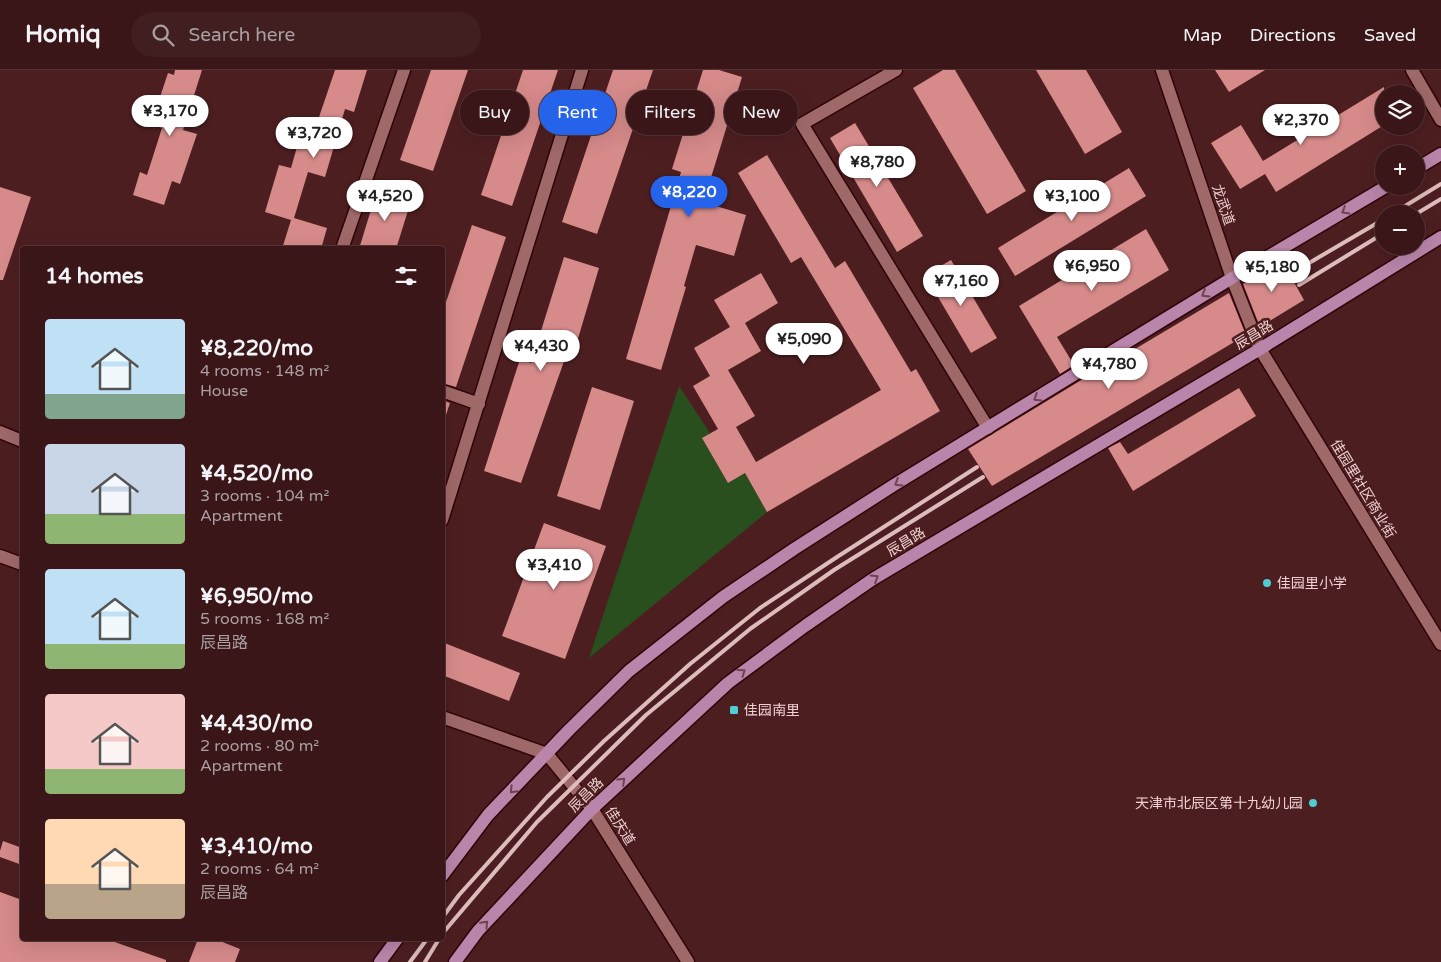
<!DOCTYPE html>
<html lang="en">
<head>
<meta charset="utf-8">
<style>
	body { margin:0; font-family:"Varela Round","Noto Sans SC",sans-serif; background:#411f21; color:#f1f3f6; height:100vh; display:flex; flex-direction:column; font-size:19px; white-space:nowrap }
	* { box-sizing:border-box; margin:0 }
	p { font-size:16px; color:#ab9fa2 }
	.icon { flex:none; width:28px; height:28px; fill:none; stroke:currentColor; stroke-width:2; stroke-linecap:round; stroke-linejoin:round }
	.map { position:relative; flex:1; overflow:hidden }
	.side { position:absolute; left:20px; top:176px; width:425px; height:695px; display:flex; flex-direction:column; background:#3a1618; border-radius:5px; box-shadow:0 5px 20px #0002,0 0 0 1px #543537 }
	.side>* { flex:none }
	.banner { position:absolute; left:460px; top:20px; width:475px; height:45px; display:flex; gap:10px }
	.fabs { position:absolute; left:1375px; top:15px; display:grid; gap:10px }
	.fabs a { display:grid; place-items:center; width:50px; height:50px; border-radius:50%; background:#3a1618; box-shadow:0 5px 20px #0002,0 0 0 1px #543537; font-size:25px }
	.price { position:absolute; translate:-50% -42px; padding:0 11px; border-radius:18px; background:#fff; color:#222; font-size:16px; line-height:32px; filter:drop-shadow(0 1px 2px #0008) }
	.price::after { content:''; position:absolute; left:50%; top:30px; width:15px; height:11px; margin-left:-8px; background:inherit; clip-path:polygon(0 0,100% 0,50% 100%) }
	.price.selected { background:#2563eb; color:#fff }
	ul { padding:0; list-style:none }
	li { display:flex; align-items:center; gap:15px; height:125px; padding:0 25px }
	li span { display:grid; place-items:center; flex:none; width:140px; height:100px; border-radius:5px; color:#555 }
	li>.icon { margin-inline-start:auto }
	span .icon { width:60px; height:60px; fill:#fffc; stroke-width:1 }
	li b { font-size:21px }
	h2 { display:flex; justify-content:space-between; align-items:center; height:60px; padding:0 25px; font-size:21px }
	.tag { padding:0 18px; border-radius:22px; background:#3a1618; box-shadow:0 5px 20px #0002,0 0 0 1px #543537; font-size:18px; line-height:45px }
	.tag.selected { background:#2563eb; color:#fff }
	header { display:flex; align-items:center; gap:30px; box-sizing:border-box; height:70px; padding:0 25px; background:#3a1618; border-bottom:1px solid #543537 }
	header strong { font-size:24px }
	nav { display:flex; gap:28px; margin-inline-start:auto; font-size:18px }
	.search { width:350px; height:45px; background:#411f21; display:flex; align-items:center; gap:12px; box-sizing:border-box; padding:0 18px; border-radius:28px; color:#ab9fa2; font-size:19px }
	.map>svg:first-child { display:block }
	.green { fill:#284f1d }
	.building { fill:#d68a8a }
	.lines { fill:none; stroke-linecap:round; stroke-linejoin:round }
	.minor-casing { stroke:#300409; stroke-width:15 }
	.major-casing { stroke:#300409; stroke-width:15 }
	.minor { stroke:#a06969; stroke-width:12 }
	.major { stroke:#b985aa; stroke-width:12 }
	.rail { stroke:#ddbcbb; stroke-width:4 }
	.oneway { stroke:#734250 }
	.poi-dot { fill:#51ccd2; stroke:#4d1e20; stroke-width:2 }
	.labels { text-anchor:middle; dominant-baseline:central; stroke-width:5; stroke-linejoin:round; paint-order:stroke }
	.street-label { font-size:14px; fill:#f0d1d0; stroke:#4d1e20 }
	.poi-label { font-size:14px; fill:#f0d1d0; stroke:#4d1e20; text-anchor:start }
</style>
</head>
<body>
<header>
<strong>Homiq</strong>
<div class="search"><svg class="icon" aria-label="search" viewBox="0 0 24 24"><circle cx="10" cy="10" r="6"/><path d="M15 15l6 6"/></svg>Search here</div>
<nav><a>Map</a><a>Directions</a><a>Saved</a></nav>
</header>
<div class="map">
<svg width="1441" height="892" viewBox="0 0 1441 892">
	<rect width="100%" height="100%" fill="#4d1e20"/>
	<path class="green" d="M 679,316 L 710,363 L 702,368 L 728,413 L 745,403 L 767,442 L 589,588 Z"/>
	<path class="building" d="M 175,0 L 202,0 L 183,60 L 197,64 L 180,114 L 172,111 L 164,135 L 133,125 L 140,102 L 147,105 L 162,58 L 151,54 L 168,3 L 174,5 Z
		M 335,0 L 367,0 L 354,42 L 345,39 L 325,107 L 308,102 L 294,148 L 327,158 L 321,179 L 282,179 L 291,150 L 265,142 L 279,95 L 291,98 L 305,49 L 317,53 Z
		M 431,0 L 468,0 L 433,101 L 400,90 Z
		M 523,0 L 558,0 L 512,136 L 481,125 Z
		M 613,0 L 653,0 L 597,164 L 562,152 Z
		M 703,0 L 719,0 L 742,7 L 705,127 L 710,128 L 709,134 L 746,145 L 734,186 L 696,175 L 684,216 L 686,217 L 661,300 L 626,289 L 681,102 L 672,99 Z
		M 943,0 L 955,0 L 1026,121 L 987,144 L 913,18 Z
		M 1036,0 L 1086,0 L 1122,62 L 1085,84 Z
		M 1215,0 L 1265,0 L 1229,22 Z
		M 1384,17 L 1384,55 L 1276,122 L 1265,104 L 1240,119 L 1211,73 L 1241,55 L 1263,91 Z
		M 855,53 L 923,166 L 897,182 L 830,68 Z
		M 767,85 L 835,198 L 845,191 L 911,302 L 916,299 L 940,341 L 767,442 L 745,403 L 728,413 L 702,368 L 718,359 L 693,316 L 710,306 L 694,278 L 730,257 L 714,230 L 761,203 L 778,233 L 745,253 L 761,281 L 728,300 L 755,346 L 736,357 L 756,392 L 881,320 L 801,187 L 791,193 L 738,103 Z
		M 1129,98 L 1146,126 L 1015,206 L 998,178 Z
		M 0,117 L 31,127 L 3,210 L 0,210 Z
		M 377,120 L 411,131 L 396,179 L 359,179 Z
		M 472,155 L 506,167 L 456,317 L 442,313 L 442,244 Z
		M 1146,159 L 1169,200 L 1057,267 L 1074,295 L 1060,304 L 1019,236 Z
		M 564,187 L 599,198 L 574,282 L 568,280 L 521,413 L 484,401 L 520,289 L 531,293 Z
		M 951,190 L 997,268 L 971,283 L 925,205 Z
		M 1282,191 L 1304,230 L 1260,257 L 1243,214 Z
		M 1229,223 L 1246,265 L 992,416 L 968,379 L 1083,309 L 1083,310 Z
		M 592,317 L 634,331 L 600,440 L 557,426 Z
		M 1239,318 L 1256,346 L 1133,421 L 1108,378 L 1120,372 L 1128,384 Z
		M 442,330 L 450,333 L 445,348 L 442,347 Z
		M 544,453 L 606,476 L 565,589 L 502,566 Z
		M 442,572 L 520,603 L 509,631 L 442,605 Z
		M 3,771 L 22,778 L 22,795 L 0,787 L 0,781 Z
		M 0,822 L 22,830 L 22,869 L 106,869 L 166,890 L 166,892 L 0,892 Z
		M 198,869 L 215,869 L 240,879 L 235,892 L 189,892 Z"/>
	<g class="lines">
		<g class="minor-casing">
			<path id="minor" d="M 896,0 L 802,54 L 988,358
				M 1162,0 L 1232,208 L 1260,279 L 1441,574
				M 1412,0 L 1441,50
				M 342,179 L 404,0
				M 442,321 L 479,334
				M 0,362 L 22,371
				M 442,450 L 582,0
				M 0,486 L 22,494
				M 442,647 L 547,684 L 592,739 L 688,892"/>
		</g>
		<g class="major-casing">
			<path id="major" d="M 1416,99 L 1441,84
				M 442,806 L 488,745 L 569,660 L 629,601 L 723,527 L 794,479 L 894,415 L 1232,208 L 1387,116
				M 380,892 L 397,869
				M 455,892 L 478,861 L 592,739 L 728,613 L 805,556 L 873,509 L 1260,279 L 1441,167"/>
		</g>
		<use href="#minor" class="minor"/>
		<use href="#major" class="major"/>
		<path class="rail" d="M 1392,144 L 1441,114
			M 1416,144 L 1441,129
			M 1292,203 L 1384,149
			M 1299,215 L 1384,163
			M 442,848 L 459,825 L 547,727 L 604,671 L 690,594 L 760,538 L 837,487 L 977,397
			M 442,864 L 537,752 L 646,645 L 750,559 L 834,500 L 983,407
			M 410,892 L 427,869
			M 425,892 L 439,869"/>
	</g>
	<defs><path id="oneway-chevron" d="M-2-3.5L2.5 0L-2 3.5" fill="none" stroke-width="1.6" stroke-linecap="round" stroke-linejoin="round" transform="scale(1.25)"/></defs>
	<g class="oneway">
		<use href="#oneway-chevron" transform="translate(1345 141) rotate(149)"/>
		<use href="#oneway-chevron" transform="translate(1205 224) rotate(148)"/>
		<use href="#oneway-chevron" transform="translate(1037 328) rotate(148)"/>
		<use href="#oneway-chevron" transform="translate(898 413) rotate(148)"/>
		<use href="#oneway-chevron" transform="translate(875 508) rotate(-32)"/>
		<use href="#oneway-chevron" transform="translate(742 602) rotate(-36)"/>
		<use href="#oneway-chevron" transform="translate(622 711) rotate(-43)"/>
		<use href="#oneway-chevron" transform="translate(513 720) rotate(134)"/>
		<use href="#oneway-chevron" transform="translate(485 854) rotate(-47)"/>
	</g>
	<g class="poi-dot">
		<circle cx="1267" cy="513" r="5"/>
		<rect x="729" y="635" width="10" height="10" rx="2.5"/>
		<circle cx="1313" cy="733" r="5"/>
	</g>
	<g class="labels">
		<g class="street-label">
			<text transform="translate(1223 135) rotate(71)">龙武道</text>
			<text transform="translate(1254 265) rotate(-31)">辰昌路</text>
			<text transform="translate(1363 419) rotate(59)">佳园里社区商业街</text>
			<text transform="translate(906 472) rotate(-31)">辰昌路</text>
			<text transform="translate(586 725) rotate(-45)">辰昌路</text>
			<text transform="translate(620 756) rotate(58)">佳庆道</text>
		</g>
		<g class="poi-label">
			<text x="1277" y="513">佳园里小学</text>
			<text x="744" y="640">佳园南里</text>
			<text x="1303" y="733" text-anchor="end">天津市北辰区第十九幼儿园</text>
		</g>
	</g>
</svg>
<div class="fabs">
<a><svg class="icon" aria-label="layers" viewBox="0 0 24 24"><path d="M12 4l9 5-9 5-9-5zM3 14l9 5 9-5"/></svg></a>
<a>+</a>
<a>−</a>
</div>
<b class="price" style="left:170px;top:67px">¥3,170</b>
<b class="price" style="left:1301px;top:76px">¥2,370</b>
<b class="price" style="left:314px;top:89px">¥3,720</b>
<b class="price" style="left:877px;top:118px">¥8,780</b>
<b class="price selected" style="left:689px;top:148px">¥8,220</b>
<b class="price" style="left:385px;top:152px">¥4,520</b>
<b class="price" style="left:1072px;top:152px">¥3,100</b>
<b class="price" style="left:1092px;top:222px">¥6,950</b>
<b class="price" style="left:1272px;top:223px">¥5,180</b>
<b class="price" style="left:961px;top:237px">¥7,160</b>
<b class="price" style="left:804px;top:295px">¥5,090</b>
<b class="price" style="left:541px;top:302px">¥4,430</b>
<b class="price" style="left:1109px;top:320px">¥4,780</b>
<b class="price" style="left:554px;top:521px">¥3,410</b>
<div class="banner">
<a class="tag">Buy</a>
<a class="tag selected">Rent</a>
<a class="tag">Filters</a>
<a class="tag">New</a>
</div>
<section class="side">
<h2>14 homes<svg class="icon" aria-label="filters" viewBox="0 0 24 24"><path d="M4 7h16M4 17h16"/><circle cx="9" cy="7" r="2"/><circle cx="15" cy="17" r="2"/></svg></h2>
<ul>
<li><span style="background:linear-gradient(#bfe0f5 75%,#7fa58c 0)"><svg class="icon" aria-label="home" viewBox="0 0 24 24"><path d="M3 11l9-7 9 7M6 9v11h12V9"/></svg></span><div><b>¥8,220/mo</b><p>4 rooms · 148 m²</p><p>House</p></div></li>
<li><span style="background:linear-gradient(#c9d6e8 70%,#8fb573 0)"><svg class="icon" aria-label="home" viewBox="0 0 24 24"><path d="M3 11l9-7 9 7M6 9v11h12V9"/></svg></span><div><b>¥4,520/mo</b><p>3 rooms · 104 m²</p><p>Apartment</p></div></li>
<li><span style="background:linear-gradient(#bfe0f5 75%,#8fb573 0)"><svg class="icon" aria-label="home" viewBox="0 0 24 24"><path d="M3 11l9-7 9 7M6 9v11h12V9"/></svg></span><div><b>¥6,950/mo</b><p>5 rooms · 168 m²</p><p>辰昌路</p></div></li>
<li><span style="background:linear-gradient(#f6c9c9 75%,#8fb573 0)"><svg class="icon" aria-label="home" viewBox="0 0 24 24"><path d="M3 11l9-7 9 7M6 9v11h12V9"/></svg></span><div><b>¥4,430/mo</b><p>2 rooms · 80 m²</p><p>Apartment</p></div></li>
<li><span style="background:linear-gradient(#ffd9b3 65%,#b9a48a 0)"><svg class="icon" aria-label="home" viewBox="0 0 24 24"><path d="M3 11l9-7 9 7M6 9v11h12V9"/></svg></span><div><b>¥3,410/mo</b><p>2 rooms · 64 m²</p><p>辰昌路</p></div></li>
</ul>
</section>
</div>
</body>
</html>
